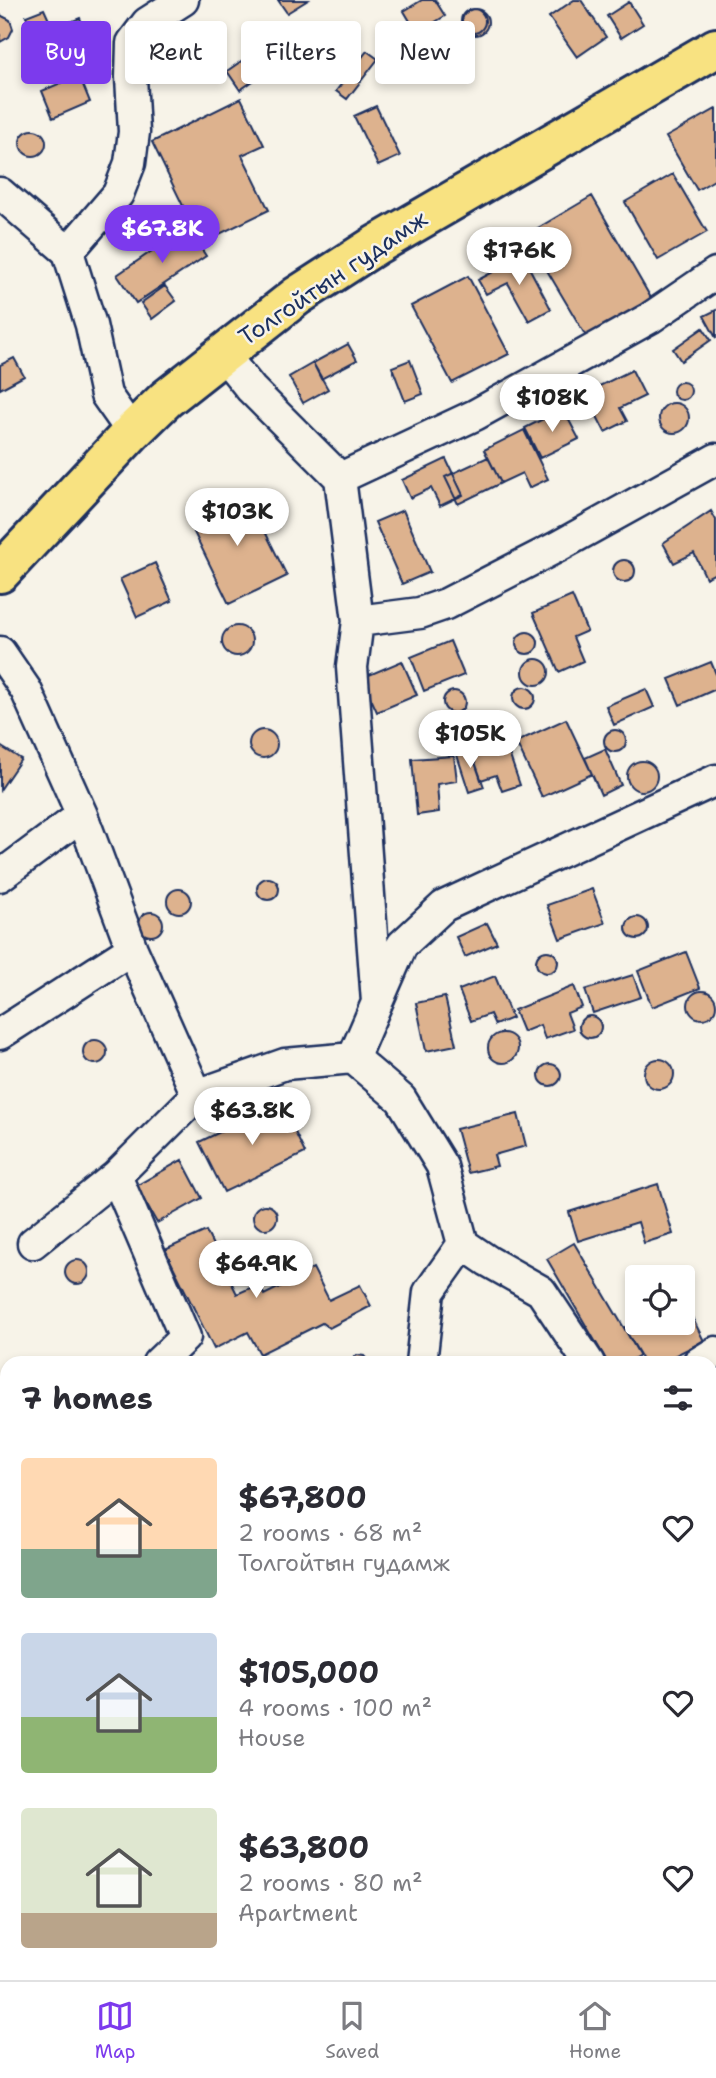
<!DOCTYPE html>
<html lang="en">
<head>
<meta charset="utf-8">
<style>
	body { margin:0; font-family:"Shantell Sans",sans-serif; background:#f7f7f7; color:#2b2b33; height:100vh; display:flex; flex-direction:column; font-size:26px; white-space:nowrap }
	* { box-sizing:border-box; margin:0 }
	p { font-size:23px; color:#7c7c81 }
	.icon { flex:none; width:38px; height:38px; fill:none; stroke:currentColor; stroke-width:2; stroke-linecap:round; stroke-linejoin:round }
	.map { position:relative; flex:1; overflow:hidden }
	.side { position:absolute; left:0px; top:1356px; width:718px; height:625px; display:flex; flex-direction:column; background:#fff; border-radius:21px 21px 0 0; box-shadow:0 4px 10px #0003 }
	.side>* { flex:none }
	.hud { position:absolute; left:21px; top:21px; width:676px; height:63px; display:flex; gap:14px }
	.controls { position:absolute; left:625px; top:1265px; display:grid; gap:14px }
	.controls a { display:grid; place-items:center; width:70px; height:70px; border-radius:7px; background:#fff; box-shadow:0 4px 10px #0003; font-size:35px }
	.price { position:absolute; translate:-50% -60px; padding:0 16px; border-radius:24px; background:#fff; color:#222; font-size:23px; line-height:46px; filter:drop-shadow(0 2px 4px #0008) }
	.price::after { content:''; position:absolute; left:50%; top:42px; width:21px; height:16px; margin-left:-10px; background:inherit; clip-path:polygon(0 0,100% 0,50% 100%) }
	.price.active { background:#7c3aed; color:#fff }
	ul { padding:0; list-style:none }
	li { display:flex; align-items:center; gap:21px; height:175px; padding:0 21px }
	li span { display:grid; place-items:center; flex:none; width:196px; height:140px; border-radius:7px; color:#555 }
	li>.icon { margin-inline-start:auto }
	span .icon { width:84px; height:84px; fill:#fffc; stroke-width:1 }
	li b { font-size:30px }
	h2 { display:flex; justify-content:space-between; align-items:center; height:84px; padding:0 21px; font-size:30px }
	.pill { padding:0 24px; border-radius:7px; background:#fff; box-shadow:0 4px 10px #0003; font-size:24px; line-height:63px }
	.pill.active { background:#7c3aed; color:#fff }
	.tabs { display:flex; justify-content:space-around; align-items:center; height:98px; border-top:2px solid #e1e1e2; background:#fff; font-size:19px; color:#7c7c81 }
	.tabs a { display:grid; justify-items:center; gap:4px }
	.tabs .active { color:#7c3aed }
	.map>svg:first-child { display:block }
	.building { fill:#ddb28e; stroke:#1b2f5e; stroke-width:2 }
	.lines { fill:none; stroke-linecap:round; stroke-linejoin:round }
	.minor-casing { stroke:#1b2f5e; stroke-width:35 }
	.major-casing { stroke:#1b2f5e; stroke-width:44 }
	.minor { stroke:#f7f3e8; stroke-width:30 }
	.major { stroke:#f8e281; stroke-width:38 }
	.labels { text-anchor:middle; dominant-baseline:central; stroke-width:5; stroke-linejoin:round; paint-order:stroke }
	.street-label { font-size:24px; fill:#1b2f5e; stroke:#f7f3e8 }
</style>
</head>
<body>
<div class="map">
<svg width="716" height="1980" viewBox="0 0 716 1980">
	<rect width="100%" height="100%" fill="#f7f3e8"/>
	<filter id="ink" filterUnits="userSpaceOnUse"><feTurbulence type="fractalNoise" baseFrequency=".0143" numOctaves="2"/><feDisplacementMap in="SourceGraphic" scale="14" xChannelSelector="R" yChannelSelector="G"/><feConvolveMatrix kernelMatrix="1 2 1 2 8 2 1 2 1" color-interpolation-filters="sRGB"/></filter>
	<g filter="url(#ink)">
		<path class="building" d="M 278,0 L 308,0 L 287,13 Z
			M 422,0 L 435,0 L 445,16 L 417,33 L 404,11 Z
			M 574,0 L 581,0 L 606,37 L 577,57 L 549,17 Z
			M 629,2 L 643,24 L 621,38 L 607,16 Z
			M 44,9 L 53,29 L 80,18 L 99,61 L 53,80 L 26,16 Z
			M461 21a12 12 0 1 1 24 0a12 12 0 1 1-24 0Z
			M462 22a13 13 0 1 1 26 0a13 13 0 1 1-26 0Z
			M 0,15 L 10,20 L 13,29 L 9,37 L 0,42 Z
			M 306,34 L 316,51 L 294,64 L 284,46 Z
			M 367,51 L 378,59 L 347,99 L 336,91 Z
			M 253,53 L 266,72 L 240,90 L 227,71 Z
			M 79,75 L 90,102 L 53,118 L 42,91 Z
			M 241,98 L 264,145 L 242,155 L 269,210 L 201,243 L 152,142 Z
			M 376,106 L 400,156 L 378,166 L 354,116 Z
			M 716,109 L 716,179 L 697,190 L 666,137 Z
			M20 143a13 13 0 1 1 26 0a13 13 0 1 1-26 0Z
			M 673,174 L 707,232 L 658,260 L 625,202 Z
			M 592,196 L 655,305 L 590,343 L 526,235 Z
			M 187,227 L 206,256 L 136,303 L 117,275 Z
			M 523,256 L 551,309 L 529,321 L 508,283 L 486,294 L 478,280 Z
			M 468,276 L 509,354 L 452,383 L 411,306 Z
			M 165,286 L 176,301 L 152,319 L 141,303 Z
			M 716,310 L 716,338 L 704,316 Z
			M 703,328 L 711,340 L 681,361 L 673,349 Z
			M 348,344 L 357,360 L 321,379 L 313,363 Z
			M 14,358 L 24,376 L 0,389 L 0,365 Z
			M 410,360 L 423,394 L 405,401 L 392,367 Z
			M 313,363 L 328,389 L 303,403 L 289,377 Z
			M 632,370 L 645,396 L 620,408 L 627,421 L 605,432 L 585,393 Z
			M673 391a9 9 0 1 1 18 0a9 9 0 1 1-18 0Z
			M659 418a15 15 0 1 1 30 0a15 15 0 1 1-30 0Z
			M 563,409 L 579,439 L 540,458 L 525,428 Z
			M 524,430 L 548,479 L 529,488 L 522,473 L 501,483 L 484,450 Z
			M 488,457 L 501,483 L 458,504 L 445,477 Z
			M 446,459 L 463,495 L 440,506 L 431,488 L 410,498 L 402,480 Z
			M 245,491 L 287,576 L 229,604 L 188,520 Z
			M 403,510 L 430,572 L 402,584 L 375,522 Z
			M 711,511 L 716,520 L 716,573 L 706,578 L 694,553 L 674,563 L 663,543 Z
			M613 571a11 11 0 1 1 22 0a11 11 0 1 1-22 0Z
			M 155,563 L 172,601 L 137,617 L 120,579 Z
			M 572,596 L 587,631 L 573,637 L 583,661 L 559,672 L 533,613 Z
			M222 641a15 15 0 1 1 30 0a15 15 0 1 1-30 0Z
			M516 643a11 11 0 1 1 22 0a11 11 0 1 1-22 0Z
			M 450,641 L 464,675 L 424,691 L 411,657 Z
			M523 672a13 13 0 1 1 26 0a13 13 0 1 1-26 0Z
			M 402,661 L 417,695 L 377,712 L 362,678 Z
			M 711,662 L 716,674 L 716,689 L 680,705 L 669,679 Z
			M513 698a11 11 0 1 1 22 0a11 11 0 1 1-22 0Z
			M 646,689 L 654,707 L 614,725 L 606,706 Z
			M443 702a11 11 0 1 1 22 0a11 11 0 1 1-22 0Z
			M 566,719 L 592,774 L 542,797 L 516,742 Z
			M249 744a14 14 0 1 1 28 0a14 14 0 1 1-28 0Z
			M604 741a11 11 0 1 1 22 0a11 11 0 1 1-22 0Z
			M 503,736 L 520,785 L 502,791 L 496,775 L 481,780 L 470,748 Z
			M 0,746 L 21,759 L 0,790 Z
			M 470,748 L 484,787 L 469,792 L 456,752 Z
			M 605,749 L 621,785 L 601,795 L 585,758 Z
			M 454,756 L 457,781 L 437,784 L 439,812 L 417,815 L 412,759 Z
			M627 776a15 15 0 1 1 30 0a15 15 0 1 1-30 0Z
			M257 889a11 11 0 1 1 22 0a11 11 0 1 1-22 0Z
			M 592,889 L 605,923 L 560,939 L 547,905 Z
			M167 901a12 12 0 1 1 24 0a12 12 0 1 1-24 0Z
			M139 924a12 12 0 1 1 24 0a12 12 0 1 1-24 0Z
			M626 928a11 11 0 1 1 22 0a11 11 0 1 1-22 0Z
			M 487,923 L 497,943 L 465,957 L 456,937 Z
			M536 962a11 11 0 1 1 22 0a11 11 0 1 1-22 0Z
			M 686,952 L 700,988 L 652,1007 L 638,971 Z
			M 633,975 L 641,997 L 593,1013 L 585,990 Z
			M 495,976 L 512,1018 L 495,1025 L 490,1014 L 471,1021 L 459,990 Z
			M 574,986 L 582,1007 L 567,1013 L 573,1029 L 545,1039 L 540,1025 L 523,1032 L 514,1010 Z
			M688 1005a14 14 0 1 1 28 0a14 14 0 1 1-28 0Z
			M 445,997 L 456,1045 L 426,1051 L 416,1003 Z
			M579 1027a11 11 0 1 1 22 0a11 11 0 1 1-22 0Z
			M488 1048a15 15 0 1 1 30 0a15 15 0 1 1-30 0Z
			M83 1052a12 12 0 1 1 24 0a12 12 0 1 1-24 0Z
			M644 1074a15 15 0 1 1 30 0a15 15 0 1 1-30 0Z
			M539 1075a11 11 0 1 1 22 0a11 11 0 1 1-22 0Z
			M 281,1103 L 305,1153 L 224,1192 L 199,1142 Z
			M 518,1114 L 526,1146 L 494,1155 L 497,1166 L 468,1173 L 456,1129 Z
			M 182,1160 L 202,1198 L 157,1223 L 136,1186 Z
			M 658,1184 L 673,1234 L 644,1243 L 638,1222 L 578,1241 L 569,1212 Z
			M253 1217a12 12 0 1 1 24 0a12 12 0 1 1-24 0Z
			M 206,1231 L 237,1294 L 259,1284 L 264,1295 L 288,1283 L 282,1271 L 300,1263 L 305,1272 L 313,1268 L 329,1300 L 360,1285 L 371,1306 L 329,1328 L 322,1323 L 260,1354 L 248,1332 L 214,1349 L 165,1250 Z
			M 574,1243 L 640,1355 L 626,1363 L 608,1363 L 547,1259 Z
			M65 1272a12 12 0 1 1 24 0a12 12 0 1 1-24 0Z
			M 683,1299 L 704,1341 L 660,1363 L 644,1363 L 624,1328 L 637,1322 L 682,1323 Z
			M 357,1355 L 364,1356 L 370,1363 L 348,1363 Z
			M 7,1691 L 7,1723 L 6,1723 L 0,1713 L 0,1694 Z
			M 716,1840 L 716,1864 L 710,1867 L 710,1844 Z
			M 131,1974 L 178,1974 L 170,1980 L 131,1980 L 128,1976 Z
			M 407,1974 L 460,1974 L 447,1980 L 407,1980 Z
			M 532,1974 L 582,1974 L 569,1980 L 535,1980 Z"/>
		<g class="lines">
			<g class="minor-casing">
				<path id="minor" d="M 0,193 L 68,252 L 91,325 L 106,395 L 132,432
					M 68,252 L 118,194 L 130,163 L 134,132 L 131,77 L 132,43 L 147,23 L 183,0
					M 222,353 L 251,389 L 340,478 L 358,621 L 352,667 L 377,1002
					M 340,478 L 475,415 L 650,318 L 716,273
					M 358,621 L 420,613 L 446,604 L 557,547 L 716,459
					M 0,652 L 26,690 L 82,815 L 132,949 L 197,1095 L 285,1064 L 353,1058 L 401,1099 L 442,1166 L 463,1244 L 488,1261 L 541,1291 L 589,1363
					M 0,876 L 82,815
					M 0,1034 L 132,949
					M 353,1058 L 402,945 L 444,906 L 716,780
					M 33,1243 L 116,1176
					M 158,1363 L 185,1337 L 116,1176 L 197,1095
					M 421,1363 L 429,1292 L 463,1244
					M 698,1363 L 716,1352
					M 710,1563 L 716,1572
					M 0,1656 L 7,1651
					M 0,1835 L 7,1832
					M 710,1929 L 716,1954
					M 394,1974 L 396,1980
					M 90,1980 L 97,1974"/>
			</g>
			<g class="major-casing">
				<path id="major" d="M 0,573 L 132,432 L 166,399 L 297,296 L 376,245 L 716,48"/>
			</g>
			<use href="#minor" class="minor"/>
			<use href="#major" class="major"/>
		</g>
	</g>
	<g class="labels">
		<g class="street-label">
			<text transform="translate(333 278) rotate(-34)">Толгойтын гудамж</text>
		</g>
	</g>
</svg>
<div class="controls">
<a><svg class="icon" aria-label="locate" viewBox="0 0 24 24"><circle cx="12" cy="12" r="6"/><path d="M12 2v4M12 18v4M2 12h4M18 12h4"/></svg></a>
</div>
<b class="price active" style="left:162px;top:265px">$67.8K</b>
<b class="price" style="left:519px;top:287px">$176K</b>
<b class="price" style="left:552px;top:434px">$108K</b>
<b class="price" style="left:237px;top:548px">$103K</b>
<b class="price" style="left:470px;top:770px">$105K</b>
<b class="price" style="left:252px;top:1147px">$63.8K</b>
<b class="price" style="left:256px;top:1300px">$64.9K</b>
<div class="hud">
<a class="pill active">Buy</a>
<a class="pill">Rent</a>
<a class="pill">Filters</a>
<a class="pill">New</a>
</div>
<section class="side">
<h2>7 homes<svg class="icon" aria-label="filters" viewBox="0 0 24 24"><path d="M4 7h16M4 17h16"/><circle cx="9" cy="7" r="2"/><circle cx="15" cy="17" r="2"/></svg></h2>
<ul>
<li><span style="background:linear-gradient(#ffd9b3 65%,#7fa58c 0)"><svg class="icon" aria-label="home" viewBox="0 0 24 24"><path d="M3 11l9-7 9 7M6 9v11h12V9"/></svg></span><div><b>$67,800</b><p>2 rooms · 68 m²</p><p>Толгойтын гудамж</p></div><svg class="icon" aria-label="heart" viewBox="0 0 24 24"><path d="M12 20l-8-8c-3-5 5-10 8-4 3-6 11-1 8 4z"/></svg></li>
<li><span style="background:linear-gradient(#c9d6e8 60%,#8fb573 0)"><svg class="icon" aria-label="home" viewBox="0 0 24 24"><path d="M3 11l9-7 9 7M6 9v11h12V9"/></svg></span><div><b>$105,000</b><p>4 rooms · 100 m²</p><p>House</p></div><svg class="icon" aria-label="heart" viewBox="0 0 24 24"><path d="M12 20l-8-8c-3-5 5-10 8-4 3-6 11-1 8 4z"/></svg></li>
<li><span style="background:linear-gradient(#dfe7d0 75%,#b9a48a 0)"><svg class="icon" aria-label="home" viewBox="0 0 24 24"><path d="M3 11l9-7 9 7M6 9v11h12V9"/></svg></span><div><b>$63,800</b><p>2 rooms · 80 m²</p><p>Apartment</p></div><svg class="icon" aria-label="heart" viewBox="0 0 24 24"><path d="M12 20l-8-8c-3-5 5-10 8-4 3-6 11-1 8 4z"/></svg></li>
</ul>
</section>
</div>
<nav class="tabs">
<a class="active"><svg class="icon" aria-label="map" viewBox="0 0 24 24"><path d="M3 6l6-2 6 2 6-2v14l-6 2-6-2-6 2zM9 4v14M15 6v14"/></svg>Map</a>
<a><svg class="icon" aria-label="saved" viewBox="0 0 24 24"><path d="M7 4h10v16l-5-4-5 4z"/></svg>Saved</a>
<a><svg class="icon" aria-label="home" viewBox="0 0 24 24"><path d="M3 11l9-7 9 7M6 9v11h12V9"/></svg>Home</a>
</nav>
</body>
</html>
